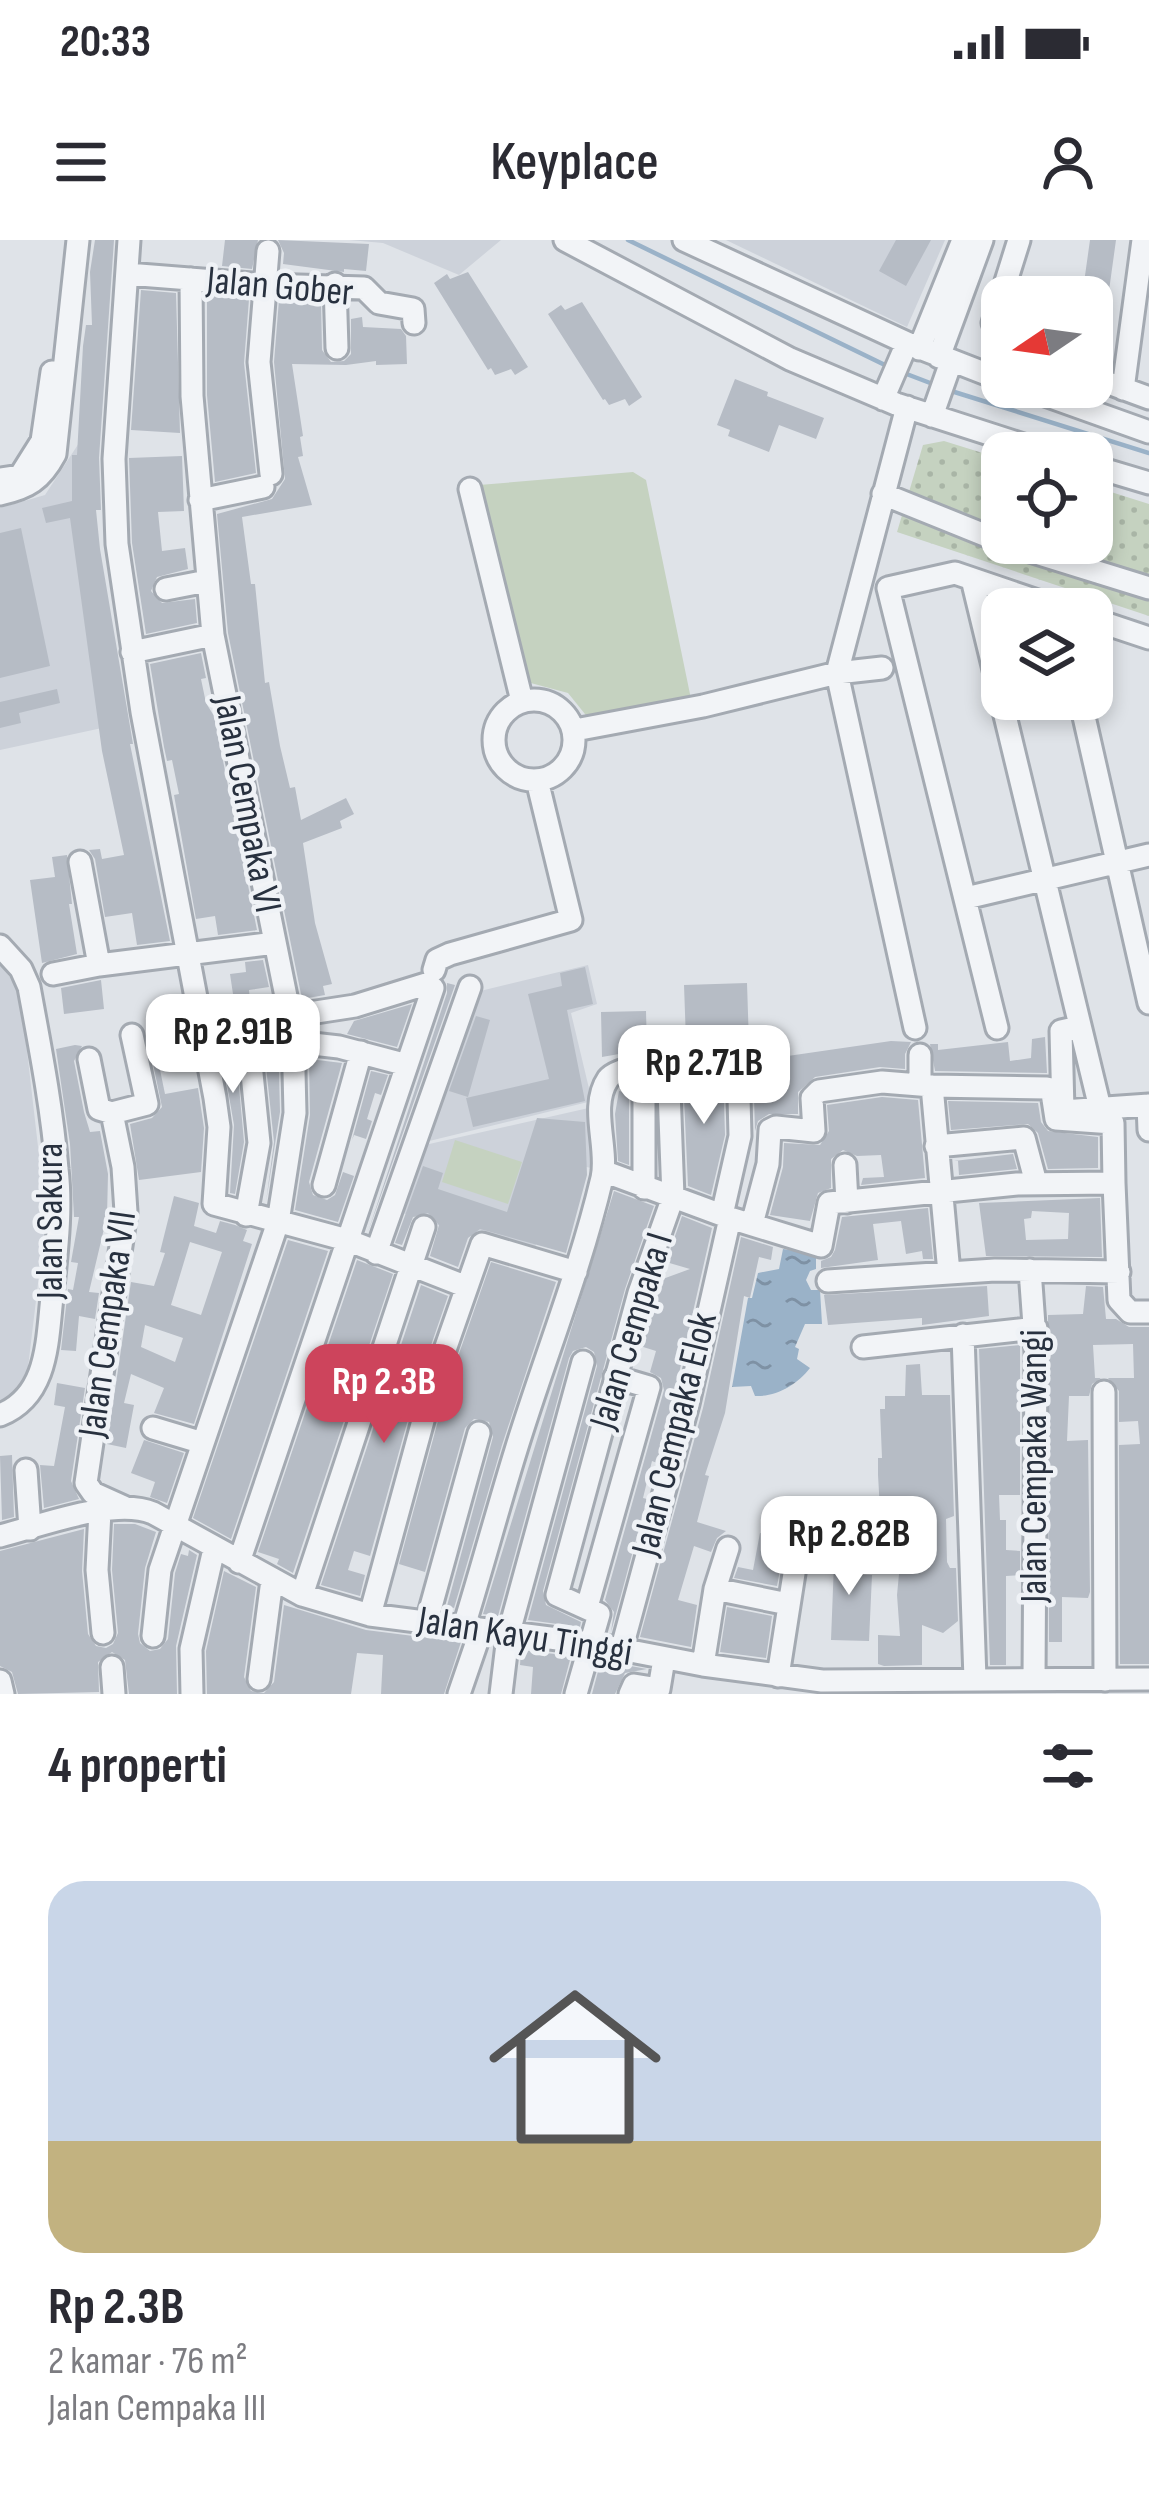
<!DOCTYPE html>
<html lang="id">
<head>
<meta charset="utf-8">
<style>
	body { margin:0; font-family:"Sofia Sans Condensed",sans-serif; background:#f7f7f7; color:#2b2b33; height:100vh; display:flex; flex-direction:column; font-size:45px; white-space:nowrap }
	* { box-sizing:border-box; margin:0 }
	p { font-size:39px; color:#7c7c81 }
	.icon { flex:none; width:66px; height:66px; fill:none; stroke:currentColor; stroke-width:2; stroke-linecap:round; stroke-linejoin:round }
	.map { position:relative; height:1454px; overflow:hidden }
	.side { display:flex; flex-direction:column; background:#fff; flex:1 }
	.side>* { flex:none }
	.needle { width:78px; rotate:257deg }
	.buttons { position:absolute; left:981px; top:36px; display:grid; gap:24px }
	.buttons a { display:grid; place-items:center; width:132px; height:132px; border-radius:24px; background:#fff; box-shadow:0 6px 18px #0003; font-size:60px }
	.price { position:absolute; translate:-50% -102px; padding:0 27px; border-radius:24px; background:#fff; color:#222; font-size:39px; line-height:78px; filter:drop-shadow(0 3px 6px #0008) }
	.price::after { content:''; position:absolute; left:50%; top:72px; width:36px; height:27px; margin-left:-18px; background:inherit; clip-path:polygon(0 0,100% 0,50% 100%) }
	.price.on { background:#cd445c; color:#fff }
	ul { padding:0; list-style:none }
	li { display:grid; align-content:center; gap:24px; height:636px; padding:0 48px }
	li+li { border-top:3px solid #e1e1e2 }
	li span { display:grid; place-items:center; height:372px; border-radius:36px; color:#555 }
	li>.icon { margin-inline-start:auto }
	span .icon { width:216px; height:216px; fill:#fffc; stroke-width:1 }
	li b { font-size:51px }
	h2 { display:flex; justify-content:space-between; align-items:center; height:144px; padding:0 48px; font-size:51px }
	.status { display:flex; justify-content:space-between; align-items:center; height:84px; padding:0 60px; background:#fff; direction:ltr }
	.status svg { height:33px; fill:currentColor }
	header { display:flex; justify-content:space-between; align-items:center; height:156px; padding:0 48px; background:#fff; font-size:54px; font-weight:600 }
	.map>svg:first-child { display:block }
	.built { fill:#cdd2da }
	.grass { fill:#c5d2c0 }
	.park { fill:url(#park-dots) }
	.water { fill:url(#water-ripples) }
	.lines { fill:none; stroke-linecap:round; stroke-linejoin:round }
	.stream { stroke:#9ab2c8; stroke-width:4.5 }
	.building { fill:#b6bcc5; fill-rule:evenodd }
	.minor-casing { stroke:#a4aab2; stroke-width:27 }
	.minor { stroke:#f2f4f7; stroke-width:21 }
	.labels { text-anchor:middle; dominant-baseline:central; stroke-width:9; stroke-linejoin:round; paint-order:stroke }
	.street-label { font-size:39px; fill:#28313f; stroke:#eff2f6 }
</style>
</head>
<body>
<div class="status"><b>20:33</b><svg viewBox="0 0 49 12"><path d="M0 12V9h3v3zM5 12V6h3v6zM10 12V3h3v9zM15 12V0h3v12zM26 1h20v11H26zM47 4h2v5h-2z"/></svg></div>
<header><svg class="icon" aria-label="menu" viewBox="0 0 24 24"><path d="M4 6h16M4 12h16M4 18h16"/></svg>Keyplace<svg class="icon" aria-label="person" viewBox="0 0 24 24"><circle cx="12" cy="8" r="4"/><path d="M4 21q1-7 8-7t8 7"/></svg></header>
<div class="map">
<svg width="1149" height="1454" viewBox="0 0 1149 1454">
	<defs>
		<pattern id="park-dots" width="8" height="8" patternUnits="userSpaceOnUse" patternTransform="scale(3)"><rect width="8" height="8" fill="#c5d2c0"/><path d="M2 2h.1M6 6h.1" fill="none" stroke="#a9b5a6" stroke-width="1.8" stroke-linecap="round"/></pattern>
		<pattern id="water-ripples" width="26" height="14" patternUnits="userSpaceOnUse" patternTransform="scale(3)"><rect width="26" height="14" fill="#9ab2c8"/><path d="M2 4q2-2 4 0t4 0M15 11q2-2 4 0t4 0" fill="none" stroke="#7e91a4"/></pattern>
	</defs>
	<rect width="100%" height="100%" fill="#dfe3e8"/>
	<path class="built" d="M 349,0 L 501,0 L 459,35 L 383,3 Z
		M 726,0 L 945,0 L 907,87 Z
		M 79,203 L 102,488 L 0,510 L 0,268 L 45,255 Z
		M 0,724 L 20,750 L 46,976 L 27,1136 L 7,1164 L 0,1165 Z
		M 588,725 L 597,764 L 571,773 L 592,861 L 417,904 L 472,753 Z
		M 593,867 L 592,928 L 562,923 L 532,1017 L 394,970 L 416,907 Z"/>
	<path class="grass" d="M 633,232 L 646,240 L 691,459 L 589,479 L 568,453 L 527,442 L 479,245 Z
		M 455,900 L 522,922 L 508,964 L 442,942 Z"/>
	<path class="park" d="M 944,201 L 1002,219 L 1002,303 L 1092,303 L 1092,246 L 1149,264 L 1149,376 L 897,292 L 923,205 Z"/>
	<path class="water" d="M 783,1009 L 816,1014 L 816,1029 L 810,1031 L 806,1040 L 811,1050 L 820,1050 L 822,1084 L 805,1084 L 795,1107 L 799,1109 L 797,1119 L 810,1128 C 797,1145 776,1157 755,1156 L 751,1146 L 732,1147 L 748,1058 L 752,1058 L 758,1033 L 779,1029 Z"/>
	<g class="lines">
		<path class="stream" d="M 628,0 L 887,126
			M 904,133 L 938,146
			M 948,150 L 1149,213"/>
	</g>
	<path class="building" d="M 95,0 L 114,0 L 99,218 L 101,270 L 96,270 L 100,309 L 133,504 L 130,504 L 170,701 L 137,705 L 132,673 L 105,677 L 95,619 L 89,610 L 100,609 L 102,619 L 124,615 L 102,511 L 70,278 L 46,283 L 42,268 L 72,261 L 72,215 L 77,215 L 83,106 L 86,85 L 92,85 L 90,32 Z
		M 225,0 L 258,0 L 252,29 L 222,26 Z
		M 278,0 L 369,4 L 366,31 L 344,29 L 344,32 L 283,24 L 284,13 Z
		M 896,0 L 931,0 L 906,46 L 879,31 Z
		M 1090,0 L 1116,0 L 1099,123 L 1092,122 L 1092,57 L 1082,57 Z
		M 468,32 L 528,127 L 515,135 L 511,129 L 495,135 L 491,128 L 488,130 L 434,43 L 447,34 L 450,39 Z
		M 141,50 L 176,53 L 180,193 L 131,190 Z
		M 207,55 L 249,59 L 244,123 L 256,233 L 215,242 L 207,155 Z
		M 279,60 L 321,62 L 322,110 L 331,122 L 344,121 L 351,114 L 351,79 L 362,77 L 363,87 L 401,89 L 406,96 L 407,124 L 376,125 L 376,121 L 346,125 L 292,124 L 303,196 L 300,197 L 303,216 L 298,217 L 312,265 L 242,277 L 251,344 L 255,344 L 265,443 L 269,442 L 280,506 L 290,548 L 295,547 L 301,580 L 346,558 L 354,574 L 340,581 L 342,588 L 303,603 L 315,683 L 332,744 L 323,746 L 325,755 L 302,759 L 228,393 L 217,274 L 272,259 L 285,239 L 274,122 Z
		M 582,62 L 642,157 L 629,166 L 625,159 L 609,165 L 605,159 L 603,160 L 548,74 L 561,65 L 565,70 Z
		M 735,139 L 768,152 L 767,156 L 824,178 L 816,199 L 779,185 L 769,212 L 728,196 L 730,190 L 717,185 Z
		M 182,216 L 184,271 L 158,272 L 162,311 L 185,308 L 188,329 L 157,337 L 151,351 L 162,363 L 195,359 L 197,383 L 146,394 L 132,303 L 129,218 Z
		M 21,288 L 50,426 L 0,438 L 0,293 Z
		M 201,413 L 206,438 L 201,439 L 206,463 L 214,476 L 257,690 L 218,695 L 215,676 L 196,679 L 174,555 L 179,554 L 172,520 L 167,521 L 164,507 L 150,424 Z
		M 57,449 L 60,463 L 19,473 L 21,483 L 0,488 L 0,462 Z
		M 67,615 L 72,664 L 69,664 L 77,714 L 42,723 L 30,640 L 55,637 L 52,617 Z
		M 263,720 L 269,747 L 249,750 L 251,770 L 236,774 L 230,734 L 246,732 L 245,722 Z
		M 585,727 L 593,764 L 567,770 L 585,861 L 473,887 L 466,858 L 549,839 L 528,754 L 562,746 L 560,733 Z
		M 101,740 L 104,769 L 64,774 L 61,748 Z
		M 447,743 L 455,745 L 368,992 L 447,753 Z
		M 747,743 L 749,804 L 732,800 L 686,801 L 684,745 Z
		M 412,764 L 397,807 L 347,794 L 354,781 Z
		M 646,771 L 647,809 L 602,817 L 601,772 Z
		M 476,776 L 490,780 L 468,857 L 449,851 Z
		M 261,779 L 275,779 L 278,793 L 280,872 L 266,962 L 274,902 Z
		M 223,780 L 233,780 L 244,902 L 235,954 L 230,953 L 234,885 L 218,793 L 223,792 Z
		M 187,792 L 192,815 L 158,820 L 165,854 L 198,848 L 204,888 L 201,932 L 139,940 L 130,884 L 152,878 L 162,867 L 148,800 Z
		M 1045,797 L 1047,833 L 935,831 L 930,804 L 938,804 L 938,810 L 1008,802 L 1010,821 L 1031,818 L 1032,799 Z
		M 891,801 L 911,802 L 905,814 L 905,829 L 880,827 L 815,837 L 798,852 L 798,874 L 769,874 L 758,881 L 755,891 L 753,821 Z
		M 75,805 L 82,806 L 74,821 L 84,872 L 90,892 L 100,891 L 108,934 L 107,976 L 89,1052 L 99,1053 L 95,1079 L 79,1076 L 76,1111 L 61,1110 L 68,1049 L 73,1050 L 78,1023 L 71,1022 L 79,977 L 74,977 L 70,904 L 56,809 Z
		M 309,819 L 342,823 L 309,942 L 313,955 L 327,960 L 335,955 L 343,932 L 354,936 L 338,982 L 295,970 L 310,875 Z
		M 371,831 L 388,835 L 381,855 L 375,853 L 367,879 L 372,881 L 366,899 L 354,895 L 352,900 Z
		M 723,831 L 725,895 L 711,955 L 688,946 L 683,835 Z
		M 619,851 L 629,853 L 629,925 L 618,921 L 615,874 Z
		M 882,857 L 918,860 L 925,938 L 861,945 L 863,938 L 884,937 L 881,915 L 857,916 L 843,910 L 831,919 L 831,948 L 818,953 L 810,981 L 770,975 L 783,927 L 784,903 L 820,905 L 829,891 L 827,865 Z
		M 948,861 L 1038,863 L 1041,882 L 1048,891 L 1098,897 L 1098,928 L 1048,929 L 1038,893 L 1028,884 L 951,890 Z
		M 537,878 L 585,882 L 587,935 L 566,1013 L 480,989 L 468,998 L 458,1027 L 430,1016 L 439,985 L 428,973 L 413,977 L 402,1005 L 395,1003 L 423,926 L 443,933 L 438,949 L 507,972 Z
		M 1013,914 L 1017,929 L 959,935 L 958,921 L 954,921 Z
		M 614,951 L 654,966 L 625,1049 L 543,1351 L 546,1365 L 581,1382 L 580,1387 L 528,1380 L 597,1126 L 594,1112 L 586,1107 L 573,1111 L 569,1118 L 498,1376 L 483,1374 Z
		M 174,956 L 199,963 L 194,986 L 216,993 L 220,981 L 235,985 L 247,990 L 243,1001 L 252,1004 L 194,1184 L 154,1173 L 164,1148 L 131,1134 L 124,1163 L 134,1165 L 126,1208 L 107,1204 L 131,1042 L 154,1046 L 165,1013 L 160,1012 ZM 190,1002 L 222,1012 L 201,1075 L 171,1065 ZM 145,1085 L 183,1098 L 175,1122 L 141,1107 Z
		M 1100,958 L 1102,1017 L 986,1016 L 979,963 ZM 1032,971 L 1069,973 L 1068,999 L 1026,1000 L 1024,979 L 1031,978 Z
		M 928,968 L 933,1019 L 923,1019 L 922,1011 L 906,1014 L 901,981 L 873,984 L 878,1020 L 821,1028 L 821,1021 L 831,1017 L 835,1010 L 842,977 Z
		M 682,976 L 712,988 L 673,1160 L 657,1223 L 652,1221 L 643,1258 L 647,1259 L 611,1392 L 614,1372 L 605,1360 L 664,1150 L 661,1138 L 650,1132 L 656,1111 L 640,1106 L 660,1040 L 690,1029 L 666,1022 Z
		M 741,997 L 773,1007 L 771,1020 L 759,1017 L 750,1058 L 744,1056 L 725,1173 L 705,1235 L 709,1236 L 697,1282 L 726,1291 L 717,1298 L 711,1312 L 694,1306 L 678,1360 L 697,1365 L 691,1407 L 640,1397 L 703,1168 Z
		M 288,1000 L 328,1011 L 231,1299 L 193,1278 Z
		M 357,1020 L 393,1034 L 293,1333 L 277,1324 L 279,1319 L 258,1312 Z
		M 491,1022 L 556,1042 L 502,1205 L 454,1368 L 447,1366 L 493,1197 L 489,1182 L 474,1179 L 465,1188 L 425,1332 L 399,1324 L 447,1148 Z
		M 421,1045 L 448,1056 L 419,1140 L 370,1316 L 354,1311 L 348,1330 L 365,1335 L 360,1356 L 321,1345 Z
		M 987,1046 L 989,1076 L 922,1085 L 922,1078 L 828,1085 L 824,1055 Z
		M 1086,1046 L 1103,1047 L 1106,1079 L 1116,1079 L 1129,1087 L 1149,1087 L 1149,1424 L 1120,1424 L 1119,1205 L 1140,1204 L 1138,1181 L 1119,1182 L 1119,1151 L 1108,1138 L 1134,1138 L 1133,1104 L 1093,1105 L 1095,1138 L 1101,1138 L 1092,1144 L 1089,1156 L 1069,1156 L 1067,1201 L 1088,1200 L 1090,1352 L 1088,1358 L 1062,1357 L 1062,1402 L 1049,1402 L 1048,1075 L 1083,1074 Z
		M 1020,1105 L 1020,1255 L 999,1255 L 1000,1280 L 1006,1280 L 1006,1310 L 1020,1311 L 1020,1335 L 1006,1336 L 1006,1425 L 990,1425 L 979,1109 Z
		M 920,1124 L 922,1155 L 950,1155 L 954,1276 L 946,1279 L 947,1322 L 950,1328 L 956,1328 L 958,1381 L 943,1393 L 922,1385 L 922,1425 L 884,1426 L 878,1424 L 878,1395 L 900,1396 L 897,1355 L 901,1313 L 895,1313 L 895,1304 L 882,1304 L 878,1235 L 878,1218 L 882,1218 L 880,1169 L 885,1169 L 885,1156 L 905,1156 L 906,1125 Z
		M 57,1143 L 85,1148 L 71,1241 L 79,1259 L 44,1268 L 40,1225 L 54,1226 L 65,1167 L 54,1165 Z
		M 144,1200 L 184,1213 L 167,1263 L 150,1257 L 155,1242 L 131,1233 Z
		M 12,1215 L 14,1277 L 2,1280 L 0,1216 Z
		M 773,1267 L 786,1269 L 781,1297 L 786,1298 L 777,1346 L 734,1338 L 738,1327 L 753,1330 L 760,1293 L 768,1294 Z
		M 114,1284 L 135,1284 L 156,1292 L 145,1328 L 138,1394 L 140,1403 L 150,1411 L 160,1409 L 168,1399 L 175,1333 L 181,1314 L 188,1316 L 189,1310 L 197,1315 L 176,1406 L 177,1454 L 129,1454 L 125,1420 L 112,1412 L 98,1422 L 99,1452 L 18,1454 L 12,1432 L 0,1426 L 0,1311 L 84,1289 L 82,1331 L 88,1394 L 96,1406 L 106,1408 L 113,1404 L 118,1393 L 112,1330 Z
		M 828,1302 L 848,1303 L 847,1334 L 872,1335 L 869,1401 L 831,1400 L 834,1323 L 827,1323 Z
		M 224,1331 L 256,1347 L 244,1437 L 251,1451 L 264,1453 L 274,1442 L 284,1365 L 366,1390 L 461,1402 L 444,1454 L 381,1454 L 383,1415 L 357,1413 L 351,1454 L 207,1454 L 206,1411 Z
		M 727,1367 L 772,1376 L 766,1418 L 720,1412 Z
		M 521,1410 L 571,1416 L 561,1454 L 531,1454 L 533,1427 L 520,1425 Z
		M 600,1424 L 625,1425 L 647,1429 L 625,1433 L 615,1454 L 592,1454 Z"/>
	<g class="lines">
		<g class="minor-casing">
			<path id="minor" d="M 129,0 L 114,219 L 117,304 L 142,472 L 215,858 L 219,887 L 214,964 L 347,1000 L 467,1047
				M 565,0 L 790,119 L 896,164 L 1048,213
				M 684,0 L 907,103 L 1002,140
				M 268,11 L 259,122 L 271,234
				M 127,34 L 266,45 L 364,48 L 379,63 L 413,69 L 414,83
				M 335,44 L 337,108
				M 1002,100 L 993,83 L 1019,0
				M 919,109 L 963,0
				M 939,117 L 982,0
				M 1092,137 L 1149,158
				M 1023,147 L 1149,192
				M 1123,149 L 1143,0
				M 883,159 L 907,103
				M 907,167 L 837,433 L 915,788
				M 932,176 L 951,122
				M 1092,226 L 1149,243
				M 1,239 L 20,236 L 42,201 L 52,132
				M 470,249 L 522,461
				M 0,254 C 28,248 41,240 55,214 L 78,0
				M 883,254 L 1002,302
				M 200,260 L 263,247
				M 1004,303 L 1149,348
				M 972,339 L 1100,868
				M 166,349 L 207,341
				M 1092,379 L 1149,398
				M 132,412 L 213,395
				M 1080,459 L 1149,763
				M494 500a40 40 0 1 1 80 0a40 40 0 1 1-80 0Z
				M 575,490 L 703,466 L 837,433 L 882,428
				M 80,622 L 99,725
				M 966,658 L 1149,615
				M 0,706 L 21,729 L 29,747 C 40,807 52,868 57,929 C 62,971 56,1015 52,1057 C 47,1102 48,1156 0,1175
				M 434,730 L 437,720 L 450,714 L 571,680 L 537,540
				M 53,734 L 99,725 L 275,703
				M 1079,787 L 1061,791 L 1063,871 L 1149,865
				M 997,788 L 888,348 L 955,333 L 1061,369
				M 295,802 L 339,807 L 407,825
				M 920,815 L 920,845
				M 89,819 L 99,869 L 112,873 L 123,927 L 126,972 L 86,1243 L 93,1253 L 124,1267
				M 932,846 L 1047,848 L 1052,853 L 1056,879 L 1113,883 L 1114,943
				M 1148,865 L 1149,890
				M 112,873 L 147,864 L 132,795
				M 936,906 L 1024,898 L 1036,943
				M 845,925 L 847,962
				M 603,931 L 730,978 L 688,1164 L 621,1411
				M 324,945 L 361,812
				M 644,948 L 644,826
				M 246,975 L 259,903 L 247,784
				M 730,978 L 821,1006 L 829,963 L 1017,944 L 1114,943 L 1119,1060 L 1130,1072 L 1149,1072
				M 752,984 L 768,924 L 770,890 L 776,887 L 814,891 L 812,858 L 819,851 L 882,842 L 932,846 L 949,1033
				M 376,1013 L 470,747
				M 1030,1030 L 1036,1113 L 1034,1439
				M 828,1041 L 995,1030 L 1119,1032
				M 963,1095 L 975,1439
				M 863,1107 L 1036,1088
				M 1104,1152 L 1105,1440
				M 153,1188 L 203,1203
				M 26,1230 L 30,1289
				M 100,1271 L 97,1330 L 103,1393
				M 0,1296 C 40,1286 114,1257 153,1273 L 302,1355 L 370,1375 L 589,1403 L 703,1425 L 822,1441 L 1149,1439
				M 239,1322 L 433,748 L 426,744 L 355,766 L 290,776
				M 715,1349 L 788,1364
				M 302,1355 L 424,987
				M 587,1367 L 649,1147 L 615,1137
				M 370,1375 L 433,1144 L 482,1004 L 576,1032
				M 427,1381 L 479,1193
				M 464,1386 C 482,1328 498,1268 516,1210 C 544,1119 580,1031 602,938 C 609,908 589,867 608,839 C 621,821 708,818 733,815 L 738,819 L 740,896 L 722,975
				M 153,1396 L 160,1330 L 278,982 L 295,873 L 293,791 L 213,395 L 192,156 L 191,39
				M 703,1425 L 715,1349 L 728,1308
				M 112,1427 L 114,1454
				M 778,1436 L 798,1308
				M 259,1439 L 272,1340
				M 0,1441 L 3,1454
				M 192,1454 L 191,1409 L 214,1309
				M 459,1454 L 481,1390
				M 501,1454 L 508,1396 L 583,1122
				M 576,1454 L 599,1374 L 557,1355 L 639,1053 L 673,957 L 668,823
				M 630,1454 L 634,1445 L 659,1449 L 664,1419"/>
		</g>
		<use href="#minor" class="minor"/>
	</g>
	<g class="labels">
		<g class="street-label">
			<text transform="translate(280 47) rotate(5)">Jalan Gober</text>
			<text transform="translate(247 564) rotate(79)">Jalan Cempaka VI</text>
			<text transform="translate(50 981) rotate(-90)">Jalan Sakura</text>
			<text transform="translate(108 1084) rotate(-82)">Jalan Cempaka VII</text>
			<text transform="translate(632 1091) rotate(-73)">Jalan Cempaka I</text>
			<text transform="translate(675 1194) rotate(-76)">Jalan Cempaka Elok</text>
			<text transform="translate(1034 1226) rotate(-90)">Jalan Cempaka Wangi</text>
			<text transform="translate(525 1397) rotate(9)">Jalan Kayu Tinggi</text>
		</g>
	</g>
</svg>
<div class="buttons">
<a><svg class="needle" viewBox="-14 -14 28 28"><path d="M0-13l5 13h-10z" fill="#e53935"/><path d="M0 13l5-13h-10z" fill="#7c7c81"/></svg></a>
<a><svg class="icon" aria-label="locate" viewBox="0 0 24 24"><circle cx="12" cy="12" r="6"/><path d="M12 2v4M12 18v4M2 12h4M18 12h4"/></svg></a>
<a><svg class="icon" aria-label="layers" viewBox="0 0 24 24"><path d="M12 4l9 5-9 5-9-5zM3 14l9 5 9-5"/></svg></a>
</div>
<b class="price" style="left:233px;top:856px">Rp 2.91B</b>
<b class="price" style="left:704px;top:887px">Rp 2.71B</b>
<b class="price on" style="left:384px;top:1206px">Rp 2.3B</b>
<b class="price" style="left:849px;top:1358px">Rp 2.82B</b>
</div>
<section class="side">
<h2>4 properti<svg class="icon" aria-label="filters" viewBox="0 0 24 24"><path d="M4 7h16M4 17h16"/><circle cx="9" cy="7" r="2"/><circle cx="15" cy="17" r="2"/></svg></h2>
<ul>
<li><span style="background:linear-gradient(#c9d6e8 70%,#c2b280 0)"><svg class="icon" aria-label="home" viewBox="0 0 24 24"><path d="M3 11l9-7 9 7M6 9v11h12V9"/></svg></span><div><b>Rp 2.3B</b><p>2 kamar · 76 m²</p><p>Jalan Cempaka III</p></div></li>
</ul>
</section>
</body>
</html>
